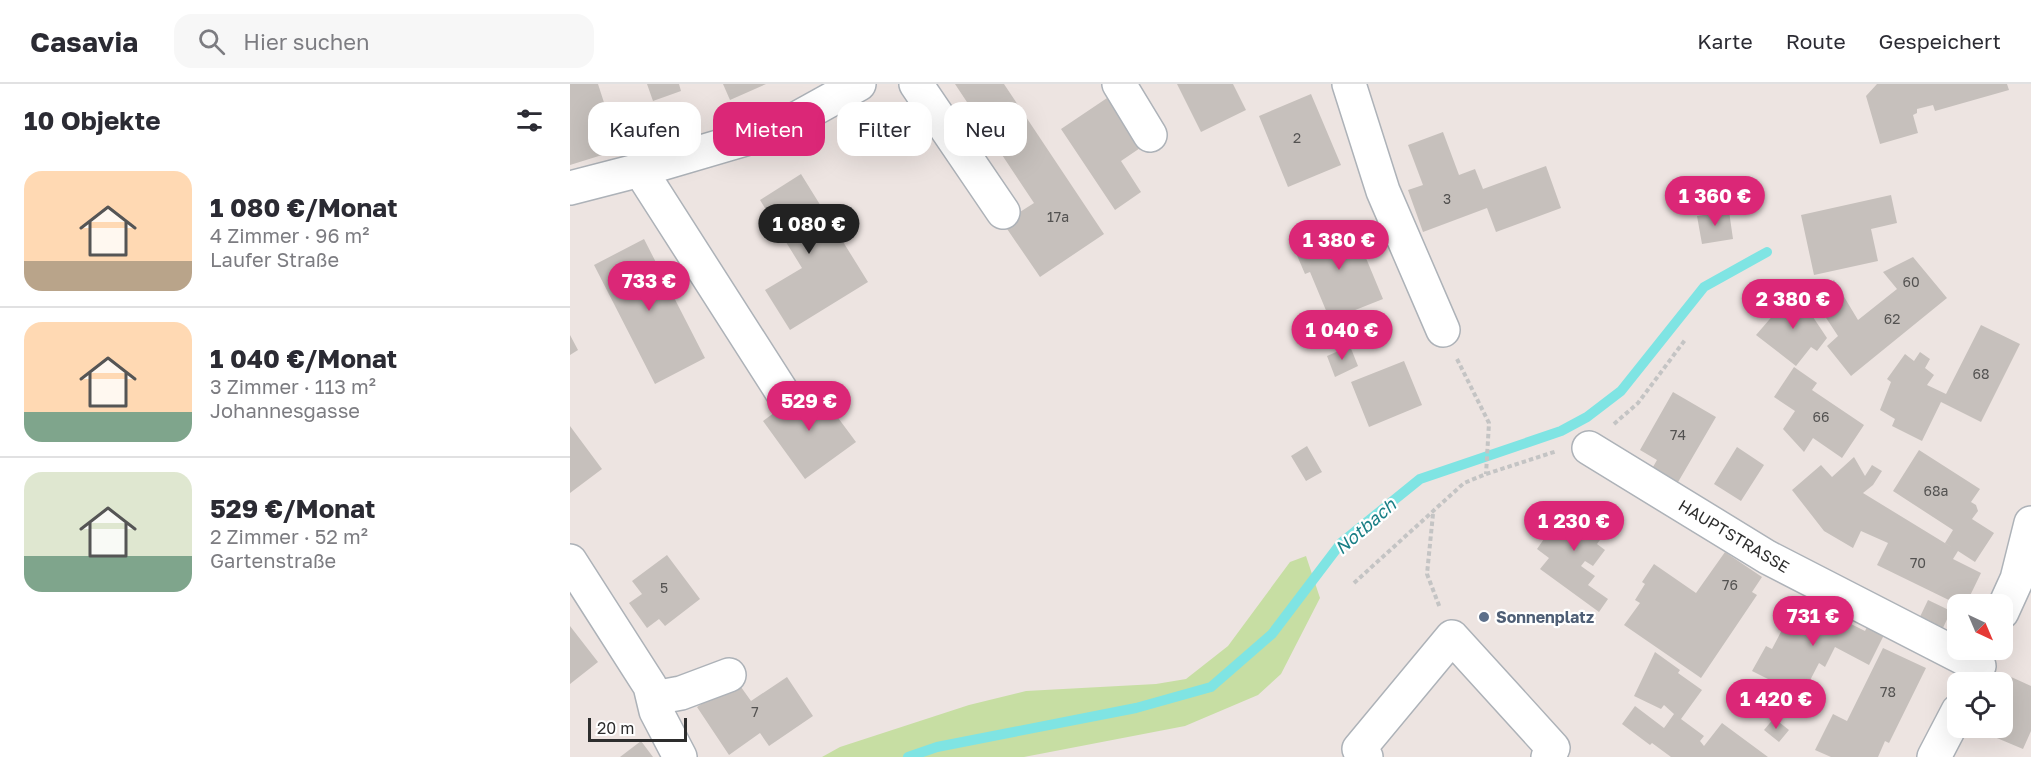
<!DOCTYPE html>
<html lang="de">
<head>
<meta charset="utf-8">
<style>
	body { margin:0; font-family:"Golos Text",sans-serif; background:#f7f7f7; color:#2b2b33; height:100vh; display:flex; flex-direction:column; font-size:22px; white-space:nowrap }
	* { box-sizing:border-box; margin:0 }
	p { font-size:20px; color:#7c7c81 }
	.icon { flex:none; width:33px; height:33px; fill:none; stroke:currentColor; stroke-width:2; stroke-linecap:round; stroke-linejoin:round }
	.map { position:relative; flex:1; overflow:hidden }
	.drawer { display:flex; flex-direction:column; background:#fff; width:570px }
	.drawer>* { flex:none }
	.guide { position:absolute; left:18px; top:18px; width:570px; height:54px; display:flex; gap:12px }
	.needle { width:39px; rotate:136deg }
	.controls { position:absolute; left:1377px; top:510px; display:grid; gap:12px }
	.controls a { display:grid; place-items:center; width:66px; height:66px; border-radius:12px; background:#fff; box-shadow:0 6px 24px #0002; font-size:30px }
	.scale { position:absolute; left:18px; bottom:15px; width:99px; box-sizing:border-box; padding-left:6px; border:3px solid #2d2d2d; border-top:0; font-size:16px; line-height:21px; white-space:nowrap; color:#2d2d2d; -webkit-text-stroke:4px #fff; paint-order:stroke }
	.price { position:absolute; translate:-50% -51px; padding:0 14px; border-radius:21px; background:#db2777; color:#fff; font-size:20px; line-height:39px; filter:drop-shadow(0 2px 3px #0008) }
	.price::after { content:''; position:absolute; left:50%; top:36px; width:18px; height:14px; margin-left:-9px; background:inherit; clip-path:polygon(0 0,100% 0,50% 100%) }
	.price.active { background:#222; color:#fff }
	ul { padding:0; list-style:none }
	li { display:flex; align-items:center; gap:18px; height:150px; padding:0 24px }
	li+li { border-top:2px solid #e1e1e2 }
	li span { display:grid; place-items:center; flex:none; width:168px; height:120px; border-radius:18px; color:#555 }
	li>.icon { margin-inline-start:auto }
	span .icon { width:72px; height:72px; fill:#fffc; stroke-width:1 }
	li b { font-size:26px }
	h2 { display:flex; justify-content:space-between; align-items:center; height:72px; padding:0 24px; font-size:26px }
	.pill { padding:0 21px; border-radius:18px; background:#fff; box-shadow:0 6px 24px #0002; font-size:21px; line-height:54px }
	.pill.active { background:#db2777; color:#fff }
	header { display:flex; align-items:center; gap:36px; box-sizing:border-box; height:84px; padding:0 30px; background:#fff; border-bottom:2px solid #e1e1e2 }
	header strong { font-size:28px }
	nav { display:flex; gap:33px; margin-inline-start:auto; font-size:21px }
	.search { width:420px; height:54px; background:#f7f7f7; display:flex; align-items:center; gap:15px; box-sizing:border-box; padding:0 21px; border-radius:18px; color:#7c7c81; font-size:22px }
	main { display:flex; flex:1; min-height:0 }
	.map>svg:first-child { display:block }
	.green { fill:#c7dea3 }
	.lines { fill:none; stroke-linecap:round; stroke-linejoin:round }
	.stream { stroke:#7fe4e3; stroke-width:10 }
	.building { fill:#c6c0bc }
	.minor-casing { stroke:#adb2b8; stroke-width:36 }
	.path { stroke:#c4c4c4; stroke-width:4; stroke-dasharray:4.5 3; stroke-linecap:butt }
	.minor { stroke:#fff; stroke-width:33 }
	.service-dot { fill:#5c6f8a; stroke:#fff; stroke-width:2 }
	.labels { text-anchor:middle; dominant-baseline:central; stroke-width:4.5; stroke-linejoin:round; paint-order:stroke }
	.number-label { font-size:14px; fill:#535251 }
	.street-label { font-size:16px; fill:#2d2d2d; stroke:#fff }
	.service-label { font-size:16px; font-weight:bold; fill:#4e5e75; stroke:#fff; text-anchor:start }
	.water-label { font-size:18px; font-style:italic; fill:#1a7f86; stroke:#fff }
</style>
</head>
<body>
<header>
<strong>Casavia</strong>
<div class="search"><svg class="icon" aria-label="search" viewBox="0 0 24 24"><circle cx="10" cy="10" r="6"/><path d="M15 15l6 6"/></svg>Hier suchen</div>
<nav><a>Karte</a><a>Route</a><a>Gespeichert</a></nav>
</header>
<main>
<section class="drawer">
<h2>10 Objekte<svg class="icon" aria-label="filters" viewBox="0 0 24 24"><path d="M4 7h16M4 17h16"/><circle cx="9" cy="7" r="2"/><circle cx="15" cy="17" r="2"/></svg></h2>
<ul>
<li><span style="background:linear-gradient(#ffd9b3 75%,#b9a48a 0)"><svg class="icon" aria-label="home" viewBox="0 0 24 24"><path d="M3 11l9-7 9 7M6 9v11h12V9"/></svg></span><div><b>1 080 €/Monat</b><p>4 Zimmer · 96 m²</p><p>Laufer Straße</p></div></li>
<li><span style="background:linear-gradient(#ffd9b3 75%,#7fa58c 0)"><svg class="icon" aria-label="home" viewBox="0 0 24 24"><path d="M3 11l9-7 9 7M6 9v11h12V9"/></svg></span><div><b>1 040 €/Monat</b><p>3 Zimmer · 113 m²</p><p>Johannesgasse</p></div></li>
<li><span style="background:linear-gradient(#dfe7d0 70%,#7fa58c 0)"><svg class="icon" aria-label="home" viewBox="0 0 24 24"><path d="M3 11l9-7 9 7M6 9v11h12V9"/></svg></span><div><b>529 €/Monat</b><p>2 Zimmer · 52 m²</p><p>Gartenstraße</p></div></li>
</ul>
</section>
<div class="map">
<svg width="1461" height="673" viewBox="0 0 1461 673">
	<rect width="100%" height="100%" fill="#ede4e1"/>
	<path class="green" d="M 736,472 L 750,514 L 711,590 L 688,611 L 615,642 L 454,673 L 252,673 L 270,663 L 399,621 L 456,607 L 586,600 L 616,595 L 658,562 L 720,478 Z"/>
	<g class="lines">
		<path class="stream" d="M 338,673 L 367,663 L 566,624 L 641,603 L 702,550 L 771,459 L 850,395 L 991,347 L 1017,333 L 1051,307 L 1134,203 L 1197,168"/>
	</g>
	<path class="building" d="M 0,0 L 28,0 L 39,34 L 51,31 L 61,62 L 0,81 Z
		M 77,0 L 109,0 L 111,7 L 83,17 Z
		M 153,0 L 196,0 L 160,16 Z
		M 385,0 L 434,0 L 534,150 L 470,193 L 433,139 L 464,119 Z
		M 607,0 L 663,0 L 676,26 L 631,48 Z
		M 1307,0 L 1437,0 L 1439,6 L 1365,27 L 1363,21 L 1347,25 L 1347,29 L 1343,31 L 1348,49 L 1310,60 L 1296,12 Z
		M 543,10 L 576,60 L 551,77 L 571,108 L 545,126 L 491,45 Z
		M 741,10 L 771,81 L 718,103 L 689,32 Z
		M 873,48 L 889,91 L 905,85 L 913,105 L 976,82 L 991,124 L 926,148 L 917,124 L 853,148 L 838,106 L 853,101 L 838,61 Z
		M 231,90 L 298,198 L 220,246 L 195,206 L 232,184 L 190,116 Z
		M 1321,111 L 1327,139 L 1301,145 L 1308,177 L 1244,191 L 1231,131 Z
		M 1159,127 L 1163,155 L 1132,160 L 1127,132 Z
		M 781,138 L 813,215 L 760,236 L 740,188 L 735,190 L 723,162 Z
		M 74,155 L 135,274 L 85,300 L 24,181 Z
		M 1343,173 L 1377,214 L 1281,292 L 1257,262 L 1268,252 L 1241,211 L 1264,196 L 1288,236 L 1327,205 L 1313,188 Z
		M 1225,206 L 1257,254 L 1247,267 L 1241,263 L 1226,282 L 1186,251 Z
		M 1411,241 L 1450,260 L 1411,338 L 1371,318 L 1352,357 L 1322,342 L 1325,335 L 1310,326 L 1321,298 L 1317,295 L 1335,270 L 1344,277 L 1350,268 L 1360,275 L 1355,284 L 1364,291 L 1357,301 L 1376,310 Z
		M 0,251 L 8,266 L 0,271 Z
		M 780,262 L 788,282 L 765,293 L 757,272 Z
		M 834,277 L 852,321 L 799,343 L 781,298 Z
		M 1224,283 L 1247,299 L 1242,306 L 1294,341 L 1272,374 L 1243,354 L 1234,368 L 1213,345 L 1225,327 L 1204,313 Z
		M 243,300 L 286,358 L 235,395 L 193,337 Z
		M 1103,308 L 1146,333 L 1104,405 L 1079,390 L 1087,376 L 1070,366 Z
		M 0,342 L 32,385 L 0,409 Z
		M 737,362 L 752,388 L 736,397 L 721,372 Z
		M 1167,363 L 1194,381 L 1171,417 L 1144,400 Z
		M 1349,366 L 1410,405 L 1401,418 L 1406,421 L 1408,427 L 1402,435 L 1424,449 L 1405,478 L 1388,467 L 1383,475 L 1411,489 L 1396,520 L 1387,520 L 1307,481 L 1318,459 L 1291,447 L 1283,464 L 1254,447 L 1222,406 L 1251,381 L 1262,393 L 1284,373 L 1295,392 L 1302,381 L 1312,387 L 1303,401 L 1293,409 L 1383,464 L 1375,459 L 1383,446 L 1323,407 Z
		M 1000,417 L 1038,445 L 1027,460 L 1035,466 L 1023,482 L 1015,477 L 1011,482 L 1025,492 L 1018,501 L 1038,515 L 1029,528 L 970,485 L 979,474 L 967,465 L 976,452 L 970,449 L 984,429 L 989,433 Z
		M 1155,468 L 1192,493 L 1182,508 L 1187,511 L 1131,594 L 1054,541 L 1070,519 L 1065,516 L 1075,500 L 1072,498 L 1084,480 L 1126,509 Z
		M 97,471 L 130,515 L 95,542 L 89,535 L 77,544 L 59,519 L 72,510 L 62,497 Z
		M 1358,516 L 1381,527 L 1371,548 L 1348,537 Z
		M 1227,517 L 1269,539 L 1271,535 L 1295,547 L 1299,539 L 1316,547 L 1299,581 L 1265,563 L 1255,583 L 1249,579 L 1232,612 L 1182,587 L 1196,562 L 1202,565 Z
		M 0,542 L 28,578 L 0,600 Z
		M 1313,564 L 1356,584 L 1319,659 L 1315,657 L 1308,673 L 1261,673 L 1245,666 L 1263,630 L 1277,637 Z
		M 1085,568 L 1110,586 L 1108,589 L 1132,606 L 1111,635 L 1134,652 L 1130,657 L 1134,662 L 1152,639 L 1198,673 L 1101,673 L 1082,659 L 1080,661 L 1052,640 L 1065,622 L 1094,644 L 1104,630 L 1094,621 L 1091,625 L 1064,612 Z
		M 1439,592 L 1461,602 L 1461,647 L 1453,665 L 1415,649 L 1418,644 L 1432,644 L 1432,608 Z
		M 217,593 L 243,632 L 199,662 L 190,649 L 159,671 L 127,623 L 166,596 L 181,617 Z
		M 1204,634 L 1219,646 L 1209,658 L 1194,646 Z
		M 71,657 L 83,673 L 50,673 Z"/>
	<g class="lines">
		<g class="minor-casing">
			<path id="minor" d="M 346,0 L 433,128
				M 549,0 L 580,51
				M 779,0 L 813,107 L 873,246
				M 70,86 L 212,308
				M 0,104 L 70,86 L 206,46 L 289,0
				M 1019,364 L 1197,473 L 1409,582
				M 0,477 L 80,602 L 86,627 L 110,673
				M 1432,528 L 1447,495 L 1461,439
				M 84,614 L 111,609 L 159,591
				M 796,673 L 789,665 L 882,553 L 983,664 L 978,673
				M 1364,673 L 1388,627"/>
		</g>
		<path class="path" d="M 887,275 L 919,339 L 916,390
			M 1044,340 L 1068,319 L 1115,256
			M 863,430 L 857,490 L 870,524
			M 784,499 L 894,399 L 916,390 L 987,367"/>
		<use href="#minor" class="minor"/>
	</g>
	<circle class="service-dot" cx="914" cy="533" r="6"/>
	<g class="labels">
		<g class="number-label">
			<text x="727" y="53">2</text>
			<text x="877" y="114">3</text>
			<text x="488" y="132">17a</text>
			<text x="1341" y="197">60</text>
			<text x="1322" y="234">62</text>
			<text x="1411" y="289">68</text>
			<text x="1251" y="332">66</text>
			<text x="1108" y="350">74</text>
			<text x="1366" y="406">68a</text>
			<text x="1348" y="478">70</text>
			<text x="1160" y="500">76</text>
			<text x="94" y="503">5</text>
			<text x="1318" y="607">78</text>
			<text x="185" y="627">7</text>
		</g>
		<g class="street-label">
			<text transform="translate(1164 452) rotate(31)">HAUPTSTRASSE</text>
		</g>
		<g class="service-label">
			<text x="926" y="533">Sonnenplatz</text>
		</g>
		<g class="water-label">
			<text transform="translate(795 442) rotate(-41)">Notbach</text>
		</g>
	</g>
</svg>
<div class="controls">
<a><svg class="needle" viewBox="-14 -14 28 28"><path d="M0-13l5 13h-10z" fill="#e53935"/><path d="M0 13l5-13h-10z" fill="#7c7c81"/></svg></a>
<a><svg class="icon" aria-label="locate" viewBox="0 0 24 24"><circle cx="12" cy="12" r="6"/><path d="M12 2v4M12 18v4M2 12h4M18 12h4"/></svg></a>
</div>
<div class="scale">20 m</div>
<b class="price" style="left:1145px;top:143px">1 360 €</b>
<b class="price active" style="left:239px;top:171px">1 080 €</b>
<b class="price" style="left:769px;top:187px">1 380 €</b>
<b class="price" style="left:79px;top:228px">733 €</b>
<b class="price" style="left:1223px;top:246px">2 380 €</b>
<b class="price" style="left:772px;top:277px">1 040 €</b>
<b class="price" style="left:239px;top:348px">529 €</b>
<b class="price" style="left:1004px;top:468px">1 230 €</b>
<b class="price" style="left:1243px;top:563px">731 €</b>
<b class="price" style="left:1206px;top:646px">1 420 €</b>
<div class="guide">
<a class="pill">Kaufen</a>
<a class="pill active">Mieten</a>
<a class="pill">Filter</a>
<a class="pill">Neu</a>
</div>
</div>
</main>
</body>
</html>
